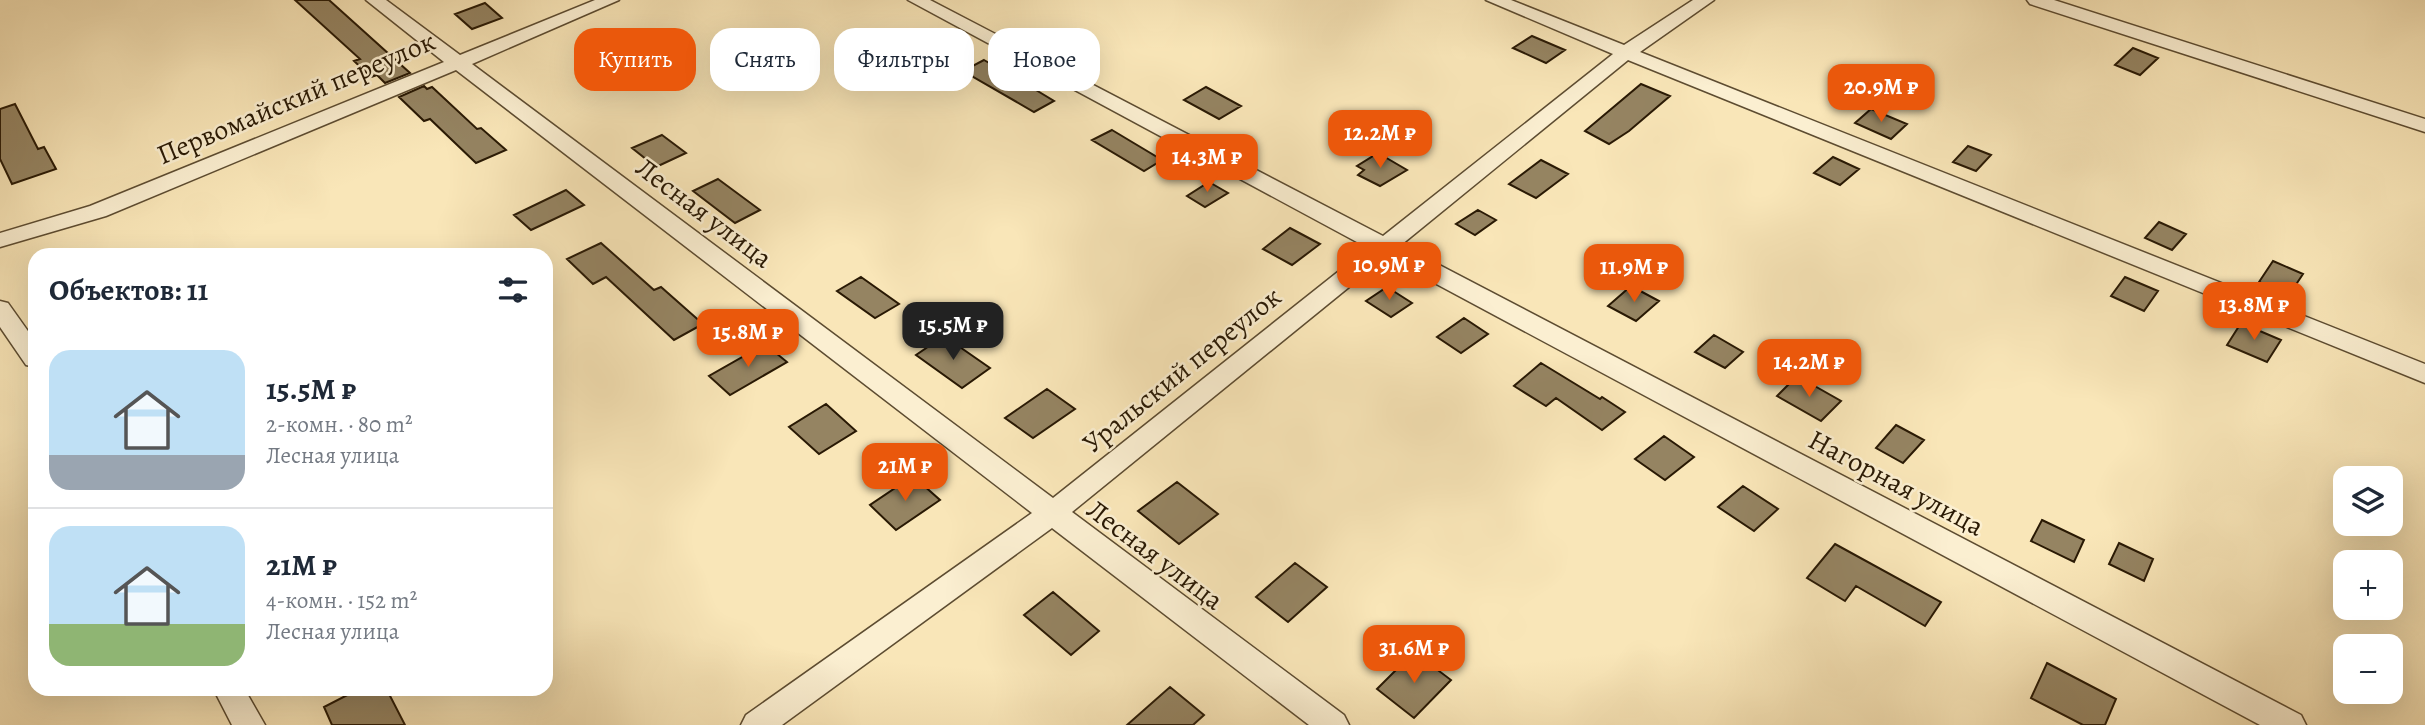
<!DOCTYPE html>
<html lang="ru">
<head>
<meta charset="utf-8">
<style>
	body { margin:0; font-family:Alegreya,serif; background:#f6f6f7; color:#1f2937; height:100vh; display:flex; flex-direction:column; font-size:26px; white-space:nowrap }
	* { box-sizing:border-box; margin:0 }
	p { font-size:23px; color:#747a83 }
	.icon { flex:none; width:38px; height:38px; fill:none; stroke:currentColor; stroke-width:2; stroke-linecap:round; stroke-linejoin:round }
	.map { position:relative; flex:1; overflow:hidden }
	.details { position:absolute; left:28px; top:248px; width:525px; height:448px; display:flex; flex-direction:column; background:#fff; border-radius:21px; box-shadow:0 7px 28px #0002 }
	.details>* { flex:none }
	.hud { position:absolute; left:574px; top:28px; width:665px; height:63px; display:flex; gap:14px }
	.fabs { position:absolute; left:2333px; top:466px; display:grid; gap:14px }
	.fabs a { display:grid; place-items:center; width:70px; height:70px; border-radius:14px; background:#fff; box-shadow:0 7px 28px #0002; font-size:35px }
	.price { position:absolute; translate:-50% -60px; padding:0 16px; border-radius:14px; background:#ea580c; color:#fff; font-size:23px; line-height:46px; filter:drop-shadow(0 2px 4px #0008) }
	.price::after { content:''; position:absolute; left:50%; top:42px; width:21px; height:16px; margin-left:-10px; background:inherit; clip-path:polygon(0 0,100% 0,50% 100%) }
	.price.on { background:#222; color:#fff }
	ul { padding:0; list-style:none }
	li { display:flex; align-items:center; gap:21px; height:175px; padding:0 21px }
	li+li { border-top:2px solid #e0e1e3 }
	li span { display:grid; place-items:center; flex:none; width:196px; height:140px; border-radius:21px; color:#555 }
	li>.icon { margin-inline-start:auto }
	span .icon { width:84px; height:84px; fill:#fffc; stroke-width:1 }
	li b { font-size:30px }
	h2 { display:flex; justify-content:space-between; align-items:center; height:84px; padding:0 21px; font-size:30px }
	.tag { padding:0 24px; border-radius:21px; background:#fff; box-shadow:0 7px 28px #0002; font-size:24px; line-height:63px }
	.tag.on { background:#ea580c; color:#fff }
	.map>svg:first-child { display:block }
	.building { fill:#958462; stroke:#291904; stroke-width:2 }
	.lines { fill:none; stroke-linecap:round; stroke-linejoin:round }
	.minor-casing { stroke:#5d4c31; stroke-width:3 }
	.minor { fill:#fbefd1; fill-rule:evenodd }
	.labels { text-anchor:middle; dominant-baseline:central; stroke-width:5; stroke-linejoin:round; paint-order:stroke }
	.street-label { font-size:28px; fill:#291904; stroke:#fbefd1 }
</style>
</head>
<body>
<div class="map">
<svg width="2425" height="725" viewBox="0 0 2425 725">
	<rect width="100%" height="100%" fill="#f9e6b8"/>
	<filter id="stains"><feTurbulence type="fractalNoise" baseFrequency=".00286" numOctaves="4"/><feColorMatrix values="0 0 0 0 .2 0 0 0 0 .09 0 0 0 0 .02 0 0 0 .5 -.17"/></filter>
	<radialGradient id="worn" r=".72"><stop offset=".6" stop-color="#630" stop-opacity="0"/><stop offset="1" stop-color="#630" stop-opacity=".3"/></radialGradient>
	<path class="building" d="M 295,0 L 329,0 L 410,73 L 385,83 L 377,75 L 371,77 L 354,61 L 360,59 Z
		M 485,3 L 502,18 L 472,29 L 455,14 Z
		M 1532,36 L 1565,50 L 1546,63 L 1513,48 Z
		M 2133,48 L 2158,58 L 2140,75 L 2115,65 Z
		M 984,60 L 1031,87 L 1054,101 L 1034,112 L 963,71 Z
		M 1641,84 L 1670,96 L 1629,131 L 1609,144 L 1585,131 Z
		M 424,86 L 427,89 L 432,87 L 477,129 L 481,128 L 506,150 L 476,163 L 430,119 L 424,121 L 399,97 Z
		M 1206,87 L 1241,106 L 1219,119 L 1184,100 Z
		M 15,104 L 38,149 L 44,147 L 56,169 L 12,184 L 0,159 L 0,109 Z
		M 1871,109 L 1907,124 L 1891,139 L 1855,123 Z
		M 1112,130 L 1162,160 L 1144,171 L 1092,140 Z
		M 662,135 L 686,153 L 656,167 L 632,148 Z
		M 1968,146 L 1991,155 L 1976,171 L 1953,162 Z
		M 1378,153 L 1407,170 L 1380,186 L 1358,175 L 1364,170 L 1357,166 Z
		M 1833,157 L 1859,169 L 1840,185 L 1814,173 Z
		M 1541,160 L 1568,174 L 1536,198 L 1509,184 Z
		M 718,179 L 760,210 L 735,223 L 693,191 Z
		M 1209,182 L 1228,193 L 1205,207 L 1187,196 Z
		M 566,190 L 584,205 L 531,230 L 514,215 Z
		M 1478,210 L 1496,220 L 1475,235 L 1456,224 Z
		M 2159,222 L 2186,234 L 2172,250 L 2145,238 Z
		M 1290,228 L 1320,244 L 1292,265 L 1263,249 Z
		M 601,243 L 654,290 L 661,287 L 703,324 L 674,340 L 606,277 L 593,284 L 567,259 Z
		M 2273,261 L 2303,274 L 2289,295 L 2259,282 Z
		M 861,277 L 899,304 L 875,318 L 837,291 Z
		M 2125,277 L 2158,291 L 2144,311 L 2111,296 Z
		M 1631,286 L 1659,301 L 1636,321 L 1608,306 Z
		M 1387,287 L 1412,303 L 1391,317 L 1366,301 Z
		M 1464,318 L 1488,334 L 1461,353 L 1437,337 Z
		M 2241,323 L 2281,340 L 2267,362 L 2227,345 Z
		M 1714,335 L 1743,352 L 1725,368 L 1695,352 Z
		M 944,336 L 990,368 L 962,388 L 916,355 Z
		M 765,344 L 787,362 L 730,395 L 709,376 Z
		M 1541,363 L 1600,399 L 1602,397 L 1625,412 L 1602,430 L 1556,398 L 1546,406 L 1514,386 Z
		M 1797,376 L 1841,401 L 1821,421 L 1777,396 Z
		M 1047,389 L 1075,409 L 1033,438 L 1005,418 Z
		M 826,404 L 856,431 L 819,454 L 789,427 Z
		M 1896,425 L 1924,440 L 1903,463 L 1876,448 Z
		M 1664,436 L 1694,457 L 1665,480 L 1635,459 Z
		M 913,476 L 940,500 L 896,530 L 870,505 Z
		M 1177,482 L 1218,514 L 1179,544 L 1138,511 Z
		M 1743,486 L 1778,509 L 1754,531 L 1718,507 Z
		M 2042,520 L 2084,540 L 2074,562 L 2031,541 Z
		M 2119,543 L 2153,559 L 2144,581 L 2109,564 Z
		M 1835,544 L 1941,602 L 1925,626 L 1856,586 L 1845,601 L 1807,578 Z
		M 1295,563 L 1327,587 L 1288,622 L 1256,597 Z
		M 1053,592 L 1099,631 L 1071,655 L 1024,615 Z
		M 1414,652 L 1451,680 L 1414,718 L 1377,689 Z
		M 2047,663 L 2116,699 L 2105,725 L 2083,725 L 2031,698 Z
		M 1170,687 L 1204,715 L 1193,725 L 1127,725 Z
		M 357,690 L 387,690 L 405,725 L 332,725 L 324,707 Z"/>
	<g class="lines">
		<g class="minor-casing">
			<path id="minor" d="M 366,0 L 386,0 L 460,55 L 595,0 L 619,0 L 472,64 L 1053,498 L 1368,248 L 908,0 L 930,0 L 1383,236 L 1613,54 L 1486,0 L 1511,0 L 1624,45 L 1693,0 L 1714,0 L 1640,52 L 2425,364 L 2425,383 L 1628,60 L 1401,245 L 2301,715 L 2306,725 L 2260,725 L 1386,257 L 1072,512 L 1344,715 L 1349,725 L 1309,725 L 1052,528 L 782,725 L 741,725 L 746,715 L 1032,513 L 456,70 L 106,216 L 0,247 L 0,233 L 90,206 L 444,62 Z
				M 2027,0 L 2054,0 L 2425,119 L 2425,132 L 2030,4 Z
				M 0,301 L 8,303 L 35,341 L 35,367 L 26,365 L 0,327 Z
				M 214,690 L 245,690 L 265,725 L 232,725 Z"/>
		</g>
		<use href="#minor" class="minor"/>
	</g>
	<g class="labels">
		<g class="street-label">
			<text transform="translate(296 98) rotate(-23)">Первомайский переулок</text>
			<text transform="translate(704 213) rotate(37)">Лесная улица</text>
			<text transform="translate(1182 370) rotate(-39)">Уральский переулок</text>
			<text transform="translate(1896 483) rotate(28)">Нагорная улица</text>
			<text transform="translate(1155 555) rotate(37)">Лесная улица</text>
		</g>
	</g>
	<rect width="100%" height="100%" filter="url(#stains)"/>
	<rect width="100%" height="100%" fill="url(#worn)"/>
</svg>
<div class="fabs">
<a><svg class="icon" aria-label="layers" viewBox="0 0 24 24"><path d="M12 4l9 5-9 5-9-5zM3 14l9 5 9-5"/></svg></a>
<a>+</a>
<a>−</a>
</div>
<b class="price" style="left:1881px;top:124px">20.9M ₽</b>
<b class="price" style="left:1380px;top:170px">12.2M ₽</b>
<b class="price" style="left:1207px;top:194px">14.3M ₽</b>
<b class="price" style="left:1389px;top:302px">10.9M ₽</b>
<b class="price" style="left:1634px;top:304px">11.9M ₽</b>
<b class="price" style="left:2254px;top:342px">13.8M ₽</b>
<b class="price on" style="left:953px;top:362px">15.5M ₽</b>
<b class="price" style="left:748px;top:369px">15.8M ₽</b>
<b class="price" style="left:1809px;top:399px">14.2M ₽</b>
<b class="price" style="left:905px;top:503px">21M ₽</b>
<b class="price" style="left:1414px;top:685px">31.6M ₽</b>
<div class="hud">
<a class="tag on">Купить</a>
<a class="tag">Снять</a>
<a class="tag">Фильтры</a>
<a class="tag">Новое</a>
</div>
<section class="details">
<h2>Объектов: 11<svg class="icon" aria-label="filters" viewBox="0 0 24 24"><path d="M4 7h16M4 17h16"/><circle cx="9" cy="7" r="2"/><circle cx="15" cy="17" r="2"/></svg></h2>
<ul>
<li><span style="background:linear-gradient(#bfe0f5 75%,#9aa5b1 0)"><svg class="icon" aria-label="home" viewBox="0 0 24 24"><path d="M3 11l9-7 9 7M6 9v11h12V9"/></svg></span><div><b>15.5M ₽</b><p>2-комн. · 80 m²</p><p>Лесная улица</p></div></li>
<li><span style="background:linear-gradient(#bfe0f5 70%,#8fb573 0)"><svg class="icon" aria-label="home" viewBox="0 0 24 24"><path d="M3 11l9-7 9 7M6 9v11h12V9"/></svg></span><div><b>21M ₽</b><p>4-комн. · 152 m²</p><p>Лесная улица</p></div></li>
</ul>
</section>
</div>
</body>
</html>
